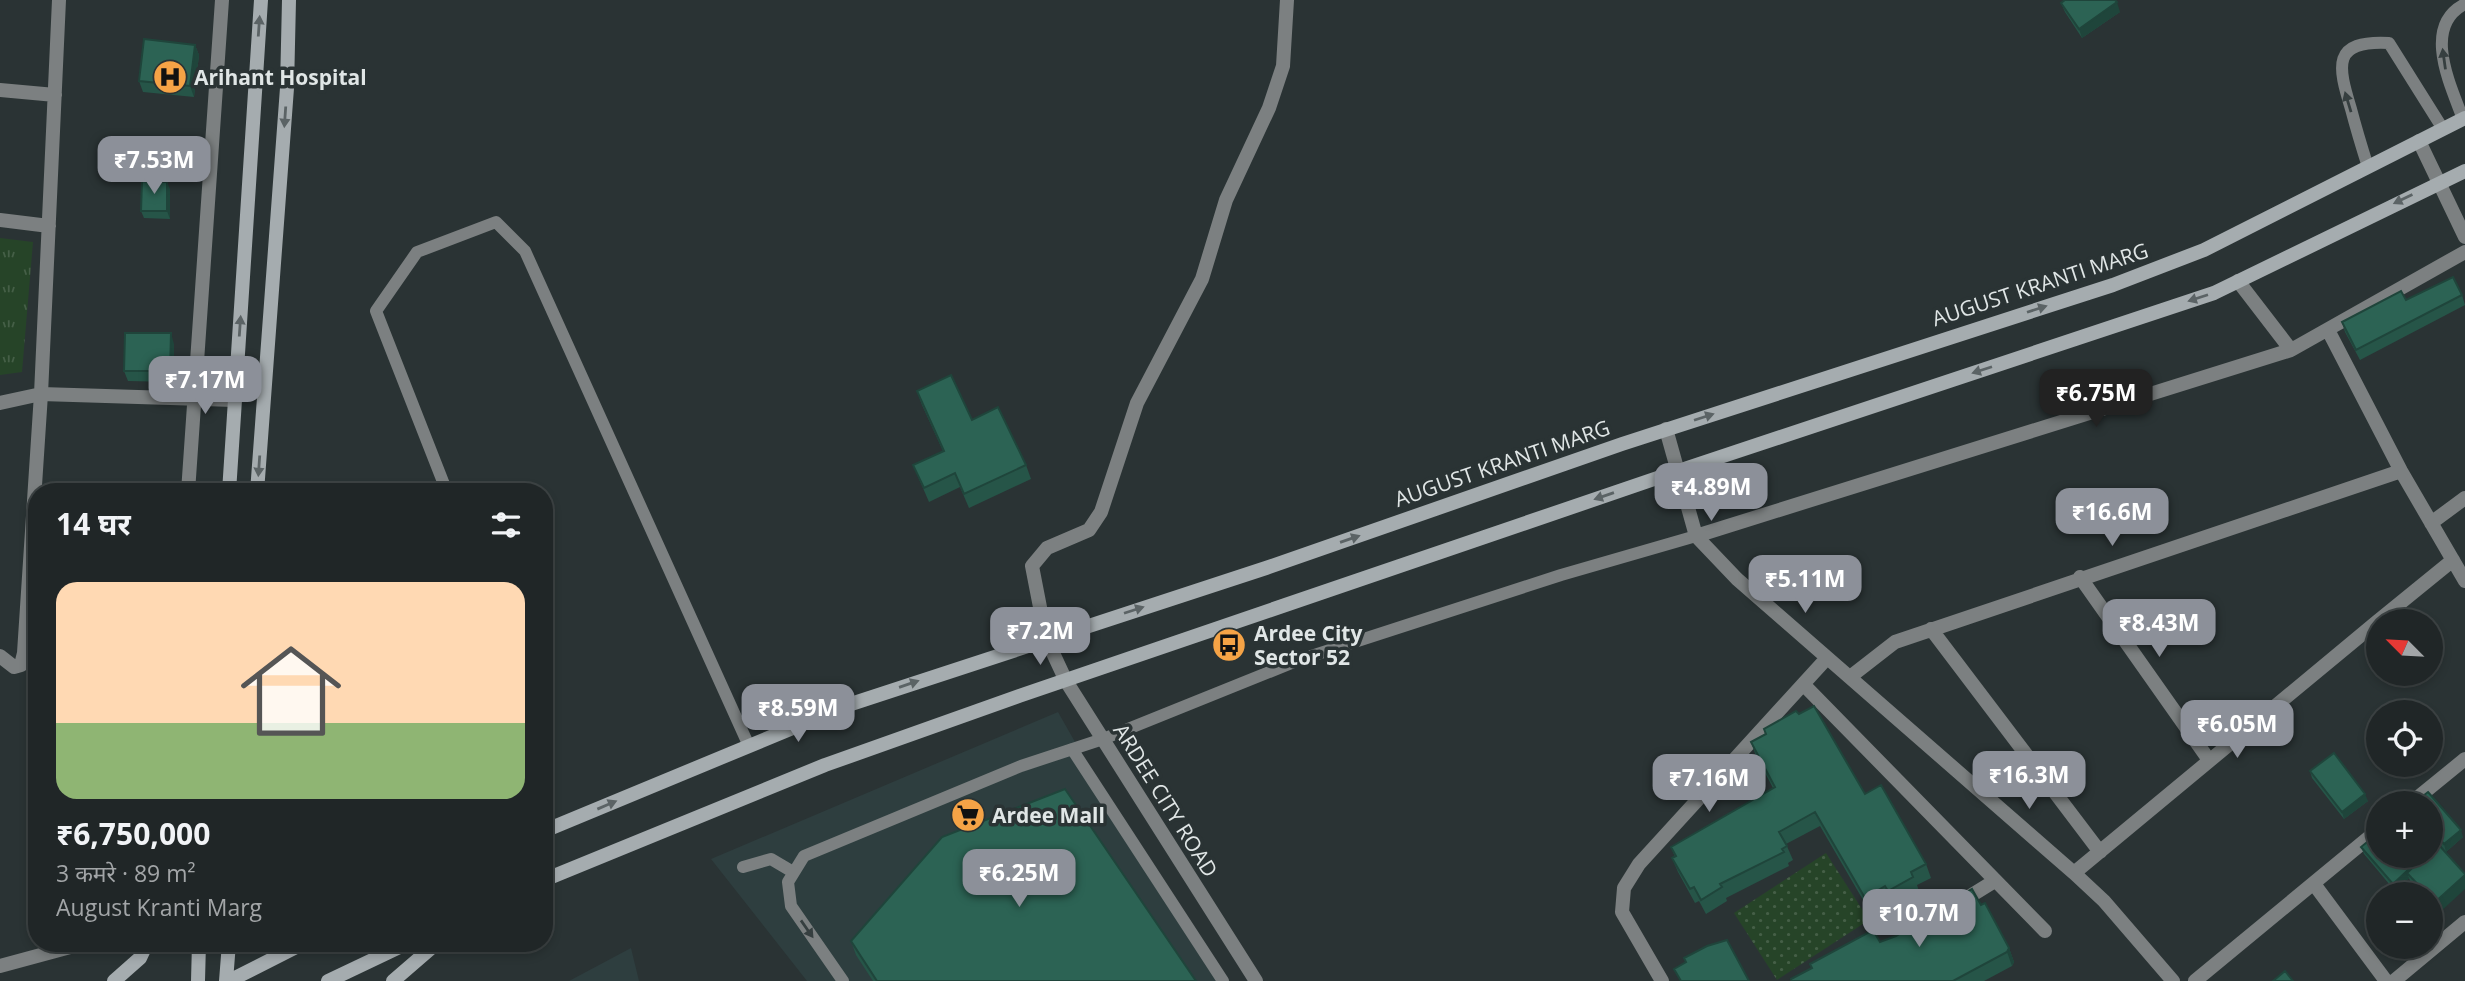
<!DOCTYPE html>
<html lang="hi">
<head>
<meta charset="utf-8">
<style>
	body { margin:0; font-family:"Open Sans","Noto Sans Devanagari",sans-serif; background:#2d3233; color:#f1f3f6; height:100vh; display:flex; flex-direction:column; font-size:26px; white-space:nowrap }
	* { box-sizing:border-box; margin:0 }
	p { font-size:23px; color:#a2a5a7 }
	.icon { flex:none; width:38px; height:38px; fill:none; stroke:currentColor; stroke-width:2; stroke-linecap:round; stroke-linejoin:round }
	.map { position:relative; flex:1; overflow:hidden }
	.sheet { position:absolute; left:28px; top:483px; width:525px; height:469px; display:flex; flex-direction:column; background:#202627; border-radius:28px; box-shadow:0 4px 10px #0003,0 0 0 2px #3d4344 }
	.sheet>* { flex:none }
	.needle { width:46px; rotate:294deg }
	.controls { position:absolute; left:2366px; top:609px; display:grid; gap:14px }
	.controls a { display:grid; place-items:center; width:77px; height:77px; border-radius:50%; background:#202627; box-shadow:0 4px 10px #0003,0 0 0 2px #3d4344; font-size:35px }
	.price { position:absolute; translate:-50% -60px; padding:0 16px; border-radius:14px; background:#8c9099; color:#fff; font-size:23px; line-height:46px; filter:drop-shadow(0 2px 4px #0008) }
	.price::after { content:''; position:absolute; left:50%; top:42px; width:21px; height:16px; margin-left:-10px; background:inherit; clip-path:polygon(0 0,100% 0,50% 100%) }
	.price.active { background:#222; color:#fff }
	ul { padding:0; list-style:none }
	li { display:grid; align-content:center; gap:14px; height:371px; padding:0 28px }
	li span { display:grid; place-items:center; height:217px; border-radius:21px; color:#555 }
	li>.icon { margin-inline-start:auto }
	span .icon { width:126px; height:126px; fill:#fffc; stroke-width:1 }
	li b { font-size:30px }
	h2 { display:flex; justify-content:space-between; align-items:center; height:84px; padding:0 28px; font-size:30px }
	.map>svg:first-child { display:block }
	.built { fill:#2e3e3f }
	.grass { fill:url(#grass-dots) }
	.park { fill:url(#park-tufts) }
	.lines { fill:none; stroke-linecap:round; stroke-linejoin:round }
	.service { stroke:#7c8081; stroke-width:12 }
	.minor { stroke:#7c8081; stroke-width:14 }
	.tertiary { stroke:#7c8081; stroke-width:14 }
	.secondary { stroke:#a5acaf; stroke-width:14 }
	.wall { fill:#265548 }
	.shaded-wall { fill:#1f453b }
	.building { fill:#2c6354; stroke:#1f453b; stroke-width:2 }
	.oneway { fill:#5b6365 }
	.oneway2 { fill:#363f40 }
	.labels { text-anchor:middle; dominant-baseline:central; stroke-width:7; stroke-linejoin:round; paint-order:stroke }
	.poi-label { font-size:21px; font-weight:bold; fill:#e0e6e6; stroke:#2a3334; text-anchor:start }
	.street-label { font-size:21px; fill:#e0e6e6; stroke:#2a3334 }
</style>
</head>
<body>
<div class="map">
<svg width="2465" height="981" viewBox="0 0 2465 981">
	<defs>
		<pattern id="grass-dots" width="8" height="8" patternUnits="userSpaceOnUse" patternTransform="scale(1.75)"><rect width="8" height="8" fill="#264428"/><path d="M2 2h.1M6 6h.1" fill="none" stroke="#455f47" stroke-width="1.8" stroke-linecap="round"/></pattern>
		<pattern id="park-tufts" width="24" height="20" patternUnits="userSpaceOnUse" patternTransform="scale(1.75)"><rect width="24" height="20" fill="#264428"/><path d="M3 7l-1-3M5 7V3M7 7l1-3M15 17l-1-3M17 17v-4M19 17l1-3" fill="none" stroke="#455f47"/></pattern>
	</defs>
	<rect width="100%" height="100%" fill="#2a3334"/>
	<path class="built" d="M 1058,712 L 1091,770 L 1229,981 L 807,981 L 711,859 Z
		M 631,948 L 639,981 L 569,981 Z"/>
	<path class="grass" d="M 1826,853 L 1869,920 L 1777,980 L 1734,913 Z"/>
	<path class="park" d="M 0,238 L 33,242 L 22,372 L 0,375 Z"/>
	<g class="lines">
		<path class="service" d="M 2463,119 C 2451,86 2421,26 2465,4
			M 2368,167 C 2362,148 2356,128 2351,109 C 2338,66 2331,40 2389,43 L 2443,129
			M 447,492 L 376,311 L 417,252 L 496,222 L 525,251 L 749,746
			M 1072,749 L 1223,981
			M 743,867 L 771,859 L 793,872
			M 843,981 L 791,906 L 788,882 L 804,856 L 1021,766 L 1103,739 L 1299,660 L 1561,575 L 1696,536"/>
		<path class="minor" d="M 0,90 L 55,95
			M 2419,141 L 2465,237
			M 0,220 L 49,226
			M 2238,281 L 2291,350
			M 2328,330 L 2401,471 L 2465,581
			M 0,403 L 41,394 L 235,400
			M 1666,429 L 1696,536 L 1737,579 L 2074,873 L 2104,901 L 2173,981
			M 2431,523 L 2465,498
			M 1696,536 L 2291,350 L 2465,252
			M 2080,577 L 2209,760
			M 2378,621 L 2453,560
			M 1931,629 L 2100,852
			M 0,656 L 14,667 L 21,665 L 24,653 L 41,394 L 59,0
			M 1850,677 L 1895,642 L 2401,471
			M 1804,685 L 2045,931
			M 2411,803 L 2465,759
			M 2074,873 L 2378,621
			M 2314,884 L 2386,981
			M 1959,903 L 1993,882
			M 0,966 L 85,943
			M 1256,981 L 1066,681 L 1046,638 L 1032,566 L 1047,548 L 1089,530 L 1101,512 L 1137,403 L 1202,279 L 1226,200 L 1269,108 L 1283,66 L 1287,0
			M 1662,981 L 1622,912 L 1624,888 L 1639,864 L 1827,658
			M 2195,981 L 2378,830
			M 2394,981 L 2465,922"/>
		<path class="tertiary" d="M 188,492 L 222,0"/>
		<path class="secondary" d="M 229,492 L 261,0
			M 257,492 L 287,88 L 289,0
			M 544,831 L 848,705 L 1266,568 L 1622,444 L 2113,285 L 2204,250 L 2465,118
			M 544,880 L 825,765 L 1019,696 L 1666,475 L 2214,293 L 2465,171
			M 114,981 L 140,958 L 147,943
			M 198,981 L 199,943
			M 226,981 L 229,943
			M 229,981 L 304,943
			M 328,981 L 408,943
			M 393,981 L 437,943"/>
	</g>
	<path class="wall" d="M 2061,3 L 2120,12 L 2082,38 L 2065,12 Z
		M 195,45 L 199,55 L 194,97 L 143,92 L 139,81 Z
		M 170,189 L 170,219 L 144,218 L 141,211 Z
		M 2462,295 L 2465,305 L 2360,360 L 2345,332 L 2342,322 L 2406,300 Z
		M 174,344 L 174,382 L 128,381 L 124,371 Z
		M 917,391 L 972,420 L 1026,465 L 1031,479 L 969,508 L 960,487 L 929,502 L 913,465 L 943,451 L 922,405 Z
		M 37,687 L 37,734 L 32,723 Z
		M 1799,714 L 1865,794 L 1926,864 L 1931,878 L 1917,885 L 1919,891 L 1893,905 L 1890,900 L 1870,912 L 1820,826 L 1786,844 L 1793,860 L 1788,863 L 1789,866 L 1726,898 L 1727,901 L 1706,914 L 1699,901 L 1695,903 L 1678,872 L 1672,858 L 1675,857 L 1671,847 L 1773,788 L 1756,756 L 1751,742 L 1765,734 L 1764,729 Z
		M 2310,771 L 2368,801 L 2344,819 L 2312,778 Z
		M 2431,803 L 2463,837 L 2446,852 L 2431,834 Z
		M 2361,847 L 2409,869 L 2409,870 L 2425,856 L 2438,914 L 2431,905 L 2431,894 L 2421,894 L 2411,883 L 2409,878 L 2395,891 L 2364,854 Z
		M 1981,905 L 2009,948 L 2014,962 L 2012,966 L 1984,981 L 1792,981 L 1880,942 Z
		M 851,941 L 1196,981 L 873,981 L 856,955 Z"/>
	<path class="shaded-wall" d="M 2117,2 L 2120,12 L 2082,38 L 2079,29 Z
		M 195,45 L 199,55 L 194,97 L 190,86 Z
		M 167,182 L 170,189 L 170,219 L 167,211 Z
		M 171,333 L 174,344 L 174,382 L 170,371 Z
		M 2365,794 L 2368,801 L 2344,819 L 2342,812 Z
		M 2461,830 L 2463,837 L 2446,852 L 2444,844 Z
		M 2409,869 L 2411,876 L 2407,873 L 2409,878 L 2395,891 L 2393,884 Z
		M 2465,875 L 2465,889 L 2438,914 L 2434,903 Z
		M 2009,948 L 2014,962 L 2012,966 L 2007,952 Z"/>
	<path class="building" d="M 2065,0 L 2115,0 L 2117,2 L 2079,29 L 2061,3 Z
		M 144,39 L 195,45 L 190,86 L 139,81 Z
		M 142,181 L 167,182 L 167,211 L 141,211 Z
		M 2453,277 L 2462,295 L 2356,350 L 2342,322 L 2401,291 L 2406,300 Z
		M 125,333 L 171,333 L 170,371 L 124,371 Z
		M 951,375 L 972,420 L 998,407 L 1026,465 L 964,494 L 955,473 L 924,488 L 913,465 L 944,451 L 917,391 Z
		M 37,687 L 37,724 L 32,723 Z
		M 1814,706 L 1865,794 L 1881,785 L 1926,864 L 1911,872 L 1913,877 L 1888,891 L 1885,886 L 1865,898 L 1815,812 L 1779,832 L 1787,846 L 1782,849 L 1784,852 L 1720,884 L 1722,887 L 1701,900 L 1694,887 L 1690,889 L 1672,858 L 1676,856 L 1671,847 L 1775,787 L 1751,742 L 1766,734 L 1764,729 L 1796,711 L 1799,714 Z
		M 2334,753 L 2365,794 L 2342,812 L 2310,771 Z
		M 1065,789 L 1196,981 L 877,981 L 851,941 L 942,837 Z
		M 2428,792 L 2461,830 L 2444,844 L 2431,829 L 2431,803 L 2414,803 Z
		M 2378,833 L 2378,856 L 2397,856 L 2409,869 L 2393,884 L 2361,847 Z
		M 2438,844 L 2465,874 L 2465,875 L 2434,903 L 2431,899 L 2431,894 L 2427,894 L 2407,873 L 2425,856 L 2431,856 L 2431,851 Z
		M 1972,889 L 1981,905 L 1985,903 L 2009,948 L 2007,952 L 1953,981 L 1792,981 L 1791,979 L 1812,968 L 1810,964 L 1873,930 L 1880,942 L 1896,936 Z
		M 1727,940 L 1749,981 L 1681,981 L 1674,969 L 1686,962 L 1684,958 L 1707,946 Z
		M 2285,971 L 2293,981 L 2273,981 Z"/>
	<defs><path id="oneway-solid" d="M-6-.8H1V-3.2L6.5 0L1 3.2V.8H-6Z" transform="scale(1.75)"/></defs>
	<g class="oneway">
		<use href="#oneway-solid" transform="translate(259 26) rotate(-86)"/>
		<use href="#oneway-solid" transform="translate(285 117) rotate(94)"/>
		<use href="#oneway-solid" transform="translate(2403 199) rotate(154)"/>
		<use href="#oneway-solid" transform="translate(2198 298) rotate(162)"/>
		<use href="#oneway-solid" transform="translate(2037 309) rotate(-18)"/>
		<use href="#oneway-solid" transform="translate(240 326) rotate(-86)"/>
		<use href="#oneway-solid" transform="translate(1982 370) rotate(162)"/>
		<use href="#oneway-solid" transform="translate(1704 417) rotate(-18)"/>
		<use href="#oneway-solid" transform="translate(259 466) rotate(94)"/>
		<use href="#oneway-solid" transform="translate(1604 496) rotate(161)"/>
		<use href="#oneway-solid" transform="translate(1350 539) rotate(-19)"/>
		<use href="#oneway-solid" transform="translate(1134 610) rotate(-18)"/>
		<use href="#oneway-solid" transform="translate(909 684) rotate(-19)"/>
		<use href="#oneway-solid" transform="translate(607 805) rotate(-23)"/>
	</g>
	<g class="oneway2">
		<use href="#oneway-solid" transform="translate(2444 59) rotate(-98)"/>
		<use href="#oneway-solid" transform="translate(2348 102) rotate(-107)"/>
		<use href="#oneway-solid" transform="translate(807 929) rotate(55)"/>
	</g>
	<defs>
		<g id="hospital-disc" transform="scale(1.75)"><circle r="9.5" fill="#f5a346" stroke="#2a3334"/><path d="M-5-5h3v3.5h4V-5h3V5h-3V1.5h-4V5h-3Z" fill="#111"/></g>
		<g id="bus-disc" transform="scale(1.75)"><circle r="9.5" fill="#f5a346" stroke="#2a3334"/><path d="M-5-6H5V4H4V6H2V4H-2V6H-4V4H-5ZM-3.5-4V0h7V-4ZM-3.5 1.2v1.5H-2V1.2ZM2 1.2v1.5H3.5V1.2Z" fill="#111"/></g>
		<g id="supermarket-disc" transform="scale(1.75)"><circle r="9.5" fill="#f5a346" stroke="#2a3334"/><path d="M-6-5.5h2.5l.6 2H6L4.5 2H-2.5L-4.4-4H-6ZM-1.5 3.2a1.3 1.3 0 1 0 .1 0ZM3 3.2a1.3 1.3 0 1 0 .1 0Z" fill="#111"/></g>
	</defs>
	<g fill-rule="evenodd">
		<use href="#hospital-disc" x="170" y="77"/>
		<use href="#bus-disc" x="1229" y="645"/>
		<use href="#supermarket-disc" x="968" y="815"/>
	</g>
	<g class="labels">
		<g class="poi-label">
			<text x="194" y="77">Arihant Hospital</text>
			<text x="1254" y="633">Ardee City<tspan x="1254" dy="24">Sector 52</tspan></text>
			<text x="992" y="815">Ardee Mall</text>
		</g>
		<g class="street-label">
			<text transform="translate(2040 284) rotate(-18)">AUGUST KRANTI MARG</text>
			<text transform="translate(1502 463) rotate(-19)">AUGUST KRANTI MARG</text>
			<text transform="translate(1166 800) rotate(58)">ARDEE CITY ROAD</text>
		</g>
	</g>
</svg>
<div class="controls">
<a><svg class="needle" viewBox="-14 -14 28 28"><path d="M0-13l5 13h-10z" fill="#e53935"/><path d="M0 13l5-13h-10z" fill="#a2a5a7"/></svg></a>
<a><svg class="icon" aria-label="locate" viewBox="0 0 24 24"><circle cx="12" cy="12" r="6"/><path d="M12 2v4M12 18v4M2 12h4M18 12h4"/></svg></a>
<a>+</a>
<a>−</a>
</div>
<b class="price" style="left:154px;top:196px">₹7.53M</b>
<b class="price" style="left:205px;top:416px">₹7.17M</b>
<b class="price active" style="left:2096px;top:429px">₹6.75M</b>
<b class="price" style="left:1711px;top:523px">₹4.89M</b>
<b class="price" style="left:2112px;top:548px">₹16.6M</b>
<b class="price" style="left:1805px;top:615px">₹5.11M</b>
<b class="price" style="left:2159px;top:659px">₹8.43M</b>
<b class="price" style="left:1040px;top:667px">₹7.2M</b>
<b class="price" style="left:798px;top:744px">₹8.59M</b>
<b class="price" style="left:2237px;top:760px">₹6.05M</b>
<b class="price" style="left:2029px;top:811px">₹16.3M</b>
<b class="price" style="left:1709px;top:814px">₹7.16M</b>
<b class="price" style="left:1019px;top:909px">₹6.25M</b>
<b class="price" style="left:1919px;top:949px">₹10.7M</b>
<section class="sheet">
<h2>14 घर<svg class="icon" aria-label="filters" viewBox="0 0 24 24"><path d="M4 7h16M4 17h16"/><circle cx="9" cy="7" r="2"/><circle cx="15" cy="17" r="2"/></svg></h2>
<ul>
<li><span style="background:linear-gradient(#ffd9b3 65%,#8fb573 0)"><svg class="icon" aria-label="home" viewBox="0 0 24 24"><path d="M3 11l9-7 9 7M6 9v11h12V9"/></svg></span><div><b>₹6,750,000</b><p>3 कमरे · 89 m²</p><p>August Kranti Marg</p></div></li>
</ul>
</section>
</div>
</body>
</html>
